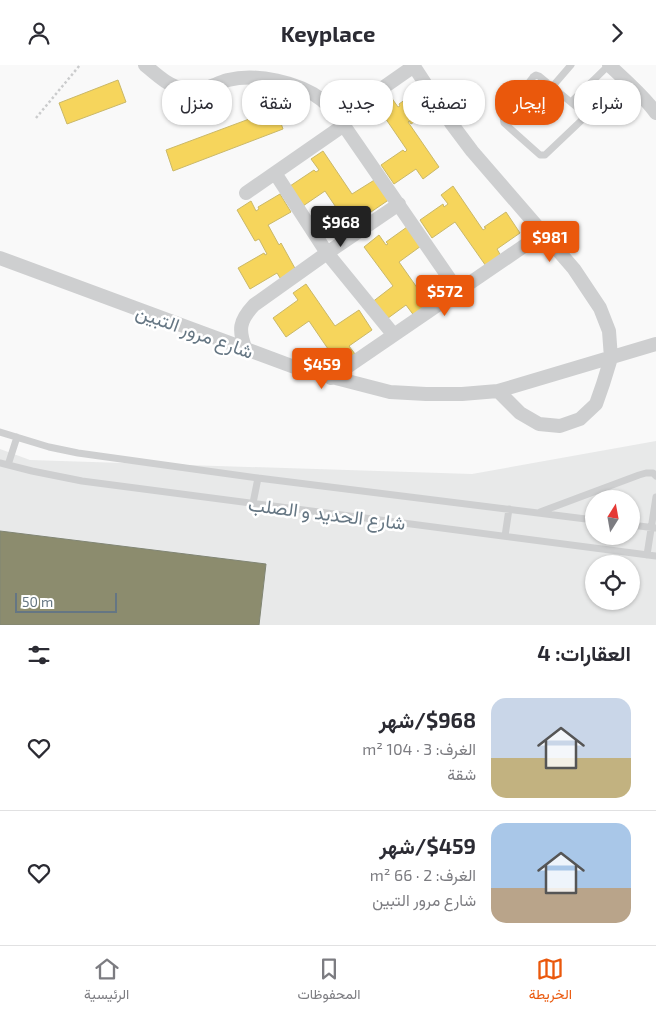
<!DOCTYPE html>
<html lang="ar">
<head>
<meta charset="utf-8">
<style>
	body { margin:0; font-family:"Exo 2",Vazirmatn,sans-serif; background:#f7f7f7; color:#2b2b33; direction:rtl; height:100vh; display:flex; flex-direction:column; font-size:19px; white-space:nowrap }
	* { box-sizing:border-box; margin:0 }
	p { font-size:16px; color:#7c7c81 }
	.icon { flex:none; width:28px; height:28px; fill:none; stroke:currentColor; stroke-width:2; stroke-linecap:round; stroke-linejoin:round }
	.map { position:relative; height:560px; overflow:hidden; direction:ltr }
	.side { display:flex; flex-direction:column; background:#fff; flex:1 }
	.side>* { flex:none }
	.banner { position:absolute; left:15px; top:15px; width:626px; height:45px; direction:rtl; display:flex; gap:10px }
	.needle { width:32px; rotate:11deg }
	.controls { position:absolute; left:585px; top:425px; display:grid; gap:10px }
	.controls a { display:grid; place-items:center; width:55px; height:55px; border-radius:50%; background:#fff; box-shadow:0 1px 4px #0004; font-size:25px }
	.scale { position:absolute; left:15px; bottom:12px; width:102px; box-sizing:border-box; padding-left:5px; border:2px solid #657683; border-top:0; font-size:14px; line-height:18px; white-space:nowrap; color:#657683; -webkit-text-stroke:4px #fff; paint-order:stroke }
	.price { position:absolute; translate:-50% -42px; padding:0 11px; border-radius:5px; background:#ea580c; color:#fff; font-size:16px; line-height:32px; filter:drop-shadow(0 1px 2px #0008) }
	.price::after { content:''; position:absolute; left:50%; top:30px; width:15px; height:11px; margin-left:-8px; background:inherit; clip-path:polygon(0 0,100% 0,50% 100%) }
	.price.on { background:#222; color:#fff }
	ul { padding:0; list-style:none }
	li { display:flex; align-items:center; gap:15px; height:125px; padding:0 25px }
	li+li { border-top:1px solid #e1e1e2 }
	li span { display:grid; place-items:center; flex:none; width:140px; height:100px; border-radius:15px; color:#555 }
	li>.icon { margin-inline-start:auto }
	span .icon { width:60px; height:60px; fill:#fffc; stroke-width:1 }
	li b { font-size:21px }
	h2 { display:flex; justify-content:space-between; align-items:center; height:60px; padding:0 25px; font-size:21px }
	.tag { padding:0 18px; border-radius:20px; background:#fff; box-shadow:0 1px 4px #0004; font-size:18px; line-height:45px }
	.tag.on { background:#ea580c; color:#fff }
	header { display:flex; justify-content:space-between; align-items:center; height:65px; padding:0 25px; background:#fff; font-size:22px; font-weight:700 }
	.dock { display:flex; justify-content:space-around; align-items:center; height:70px; border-top:1px solid #e1e1e2; background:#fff; font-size:14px; color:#7c7c81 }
	.dock a { display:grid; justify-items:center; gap:2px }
	.dock .on { color:#ea580c }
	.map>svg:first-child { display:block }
	.built { fill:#e8e9e9; fill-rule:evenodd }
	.homes { fill:#f6d55c; stroke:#cab868 }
	.industry { fill:#8c8c6e; stroke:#808574 }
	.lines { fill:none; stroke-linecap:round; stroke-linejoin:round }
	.path { stroke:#cbcccd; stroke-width:2.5; stroke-dasharray:2.5 2.5; stroke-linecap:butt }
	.service { stroke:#cecfd0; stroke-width:7 }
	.minor { stroke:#cecfd0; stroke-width:14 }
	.labels { text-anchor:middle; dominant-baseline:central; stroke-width:5; stroke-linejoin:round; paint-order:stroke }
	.street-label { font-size:19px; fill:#657683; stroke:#fff }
</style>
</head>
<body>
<header><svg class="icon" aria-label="forward" viewBox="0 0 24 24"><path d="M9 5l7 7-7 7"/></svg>Keyplace<svg class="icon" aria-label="person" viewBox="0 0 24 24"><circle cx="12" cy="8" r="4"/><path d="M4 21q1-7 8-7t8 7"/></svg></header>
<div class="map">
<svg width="656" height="560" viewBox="0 0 656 560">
	<rect width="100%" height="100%" fill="#f9f9f9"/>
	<path class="built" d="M 656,376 L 656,560 L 0,560 L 0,384 L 30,395 L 472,409 ZM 594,434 L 631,434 L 631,471 L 594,471 ZM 594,499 L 631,499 L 631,536 L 594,536 Z"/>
	<path class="homes" d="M 118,15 L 126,37 L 67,59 L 59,38 Z
		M 420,24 L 433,44 L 411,59 L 409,56 L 408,57 L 439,102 L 423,114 L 416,104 L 394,119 L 381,100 L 403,85 L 405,87 L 407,85 L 377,41 L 391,32 L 398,42 L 400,41 L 399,39 Z
		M 276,44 L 283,64 L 173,106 L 166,85 Z
		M 323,86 L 352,129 L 376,114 L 390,134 L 368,149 L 366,145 L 364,146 L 371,157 L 354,169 L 325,126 L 303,141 L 290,121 L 314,105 L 316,107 L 319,105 L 311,94 Z
		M 453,121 L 483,165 L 486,163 L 484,162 L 506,147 L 520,168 L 497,184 L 501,191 L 486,201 L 455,157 L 432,173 L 420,155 L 443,139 L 444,142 L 448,139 L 441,130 Z
		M 280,129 L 291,147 L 268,160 L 279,180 L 281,178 L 297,207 L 282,216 L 277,208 L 250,224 L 238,203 L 264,188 L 265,190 L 267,189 L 259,174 L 255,176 L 237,145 L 251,136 L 256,146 L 259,144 L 258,142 Z
		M 407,162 L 421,181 L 399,197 L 430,241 L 415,252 L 406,240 L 384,256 L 371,238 L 393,221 L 364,182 L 379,170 L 386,180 L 388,179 L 386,177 Z
		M 306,219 L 335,261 L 359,245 L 372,265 L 349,281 L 355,289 L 339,300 L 309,256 L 286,272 L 273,253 L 298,235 L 293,228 Z"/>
	<path class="industry" d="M 0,466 L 266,499 L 259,560 L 0,560 Z"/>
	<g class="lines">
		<path class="path" d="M 36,53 L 80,0"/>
		<path class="service" d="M 536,10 L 539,11 L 584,48 L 585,51 L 584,53 L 545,90 L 540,90 L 504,58 L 503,52 L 533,12 Z
			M 552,22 L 571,0
			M 571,37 L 609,0
			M 0,367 L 49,382 L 78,388 L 258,413 L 594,455
			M 0,398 L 32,406 L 82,416 L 656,491
			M 8,400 L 17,372
			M 253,438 L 258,413
			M 540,447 L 639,410 L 646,408 L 653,408 L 656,411
			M 631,460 L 656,463
			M 505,471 L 509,444
			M 647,490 L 656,432"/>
		<path class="minor" d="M 145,0 C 157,10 168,21 184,24 C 202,28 211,20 228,15 C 256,8 299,17 322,35 C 328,40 333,46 338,52 L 458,226
			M 413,0 L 451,58 L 472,86 L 574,204 L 600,243 L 609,266 L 611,293 L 603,319 L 596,339 L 580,354 L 560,361 L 539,359 L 520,348 L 498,326
			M 609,0 C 625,15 642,29 656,48
			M 338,52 L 364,36 L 414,1
			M 275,108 L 327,188 L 393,269
			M 246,128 L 344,60
			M 0,193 L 297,303 L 390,327 L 426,329 L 462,329 L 498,326 L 656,279
			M 246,285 C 238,265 239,256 254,240 L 327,188 L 399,139
			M 331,313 L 543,168"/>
	</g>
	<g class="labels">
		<g class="street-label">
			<text transform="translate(195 266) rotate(20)">شارع مرور التبين</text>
			<text transform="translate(327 448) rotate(7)">شارع الحديد و الصلب</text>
		</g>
	</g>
</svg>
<div class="controls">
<a><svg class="needle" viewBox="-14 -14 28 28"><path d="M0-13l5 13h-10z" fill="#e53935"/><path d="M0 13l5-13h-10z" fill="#7c7c81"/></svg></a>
<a><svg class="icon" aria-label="locate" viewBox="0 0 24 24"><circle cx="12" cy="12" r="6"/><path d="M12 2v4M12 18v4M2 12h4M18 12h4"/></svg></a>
</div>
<div class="scale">50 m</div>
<b class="price on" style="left:341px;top:183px">$968</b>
<b class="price" style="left:550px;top:198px">$981</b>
<b class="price" style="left:445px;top:252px">$572</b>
<b class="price" style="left:322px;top:325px">$459</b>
<div class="banner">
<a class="tag">شراء</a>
<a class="tag on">إيجار</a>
<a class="tag">تصفية</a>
<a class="tag">جديد</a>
<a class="tag">شقة</a>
<a class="tag">منزل</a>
</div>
</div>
<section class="side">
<h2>العقارات: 4<svg class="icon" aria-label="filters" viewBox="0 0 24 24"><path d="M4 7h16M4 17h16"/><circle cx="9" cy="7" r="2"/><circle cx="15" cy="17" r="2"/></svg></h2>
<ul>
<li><span style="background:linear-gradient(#c9d6e8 60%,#c2b280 0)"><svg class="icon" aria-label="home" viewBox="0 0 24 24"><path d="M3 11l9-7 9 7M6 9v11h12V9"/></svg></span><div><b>$968/شهر</b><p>الغرف: 3 · 104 m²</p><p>شقة</p></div><svg class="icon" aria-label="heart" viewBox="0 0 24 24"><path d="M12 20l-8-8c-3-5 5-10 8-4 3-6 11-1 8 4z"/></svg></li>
<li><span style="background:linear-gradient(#a9c7e8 65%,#b9a48a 0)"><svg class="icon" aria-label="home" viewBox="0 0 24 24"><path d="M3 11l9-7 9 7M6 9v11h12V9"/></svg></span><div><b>$459/شهر</b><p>الغرف: 2 · 66 m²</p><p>شارع مرور التبين</p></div><svg class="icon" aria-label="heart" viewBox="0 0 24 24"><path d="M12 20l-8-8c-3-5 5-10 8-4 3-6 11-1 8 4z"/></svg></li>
</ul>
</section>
<nav class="dock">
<a class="on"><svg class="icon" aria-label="map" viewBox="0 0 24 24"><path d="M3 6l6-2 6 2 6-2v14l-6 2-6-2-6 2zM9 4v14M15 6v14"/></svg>الخريطة</a>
<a><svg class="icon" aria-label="saved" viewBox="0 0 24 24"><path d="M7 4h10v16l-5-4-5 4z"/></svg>المحفوظات</a>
<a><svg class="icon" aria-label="home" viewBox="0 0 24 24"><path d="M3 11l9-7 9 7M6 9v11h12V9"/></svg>الرئيسية</a>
</nav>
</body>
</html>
